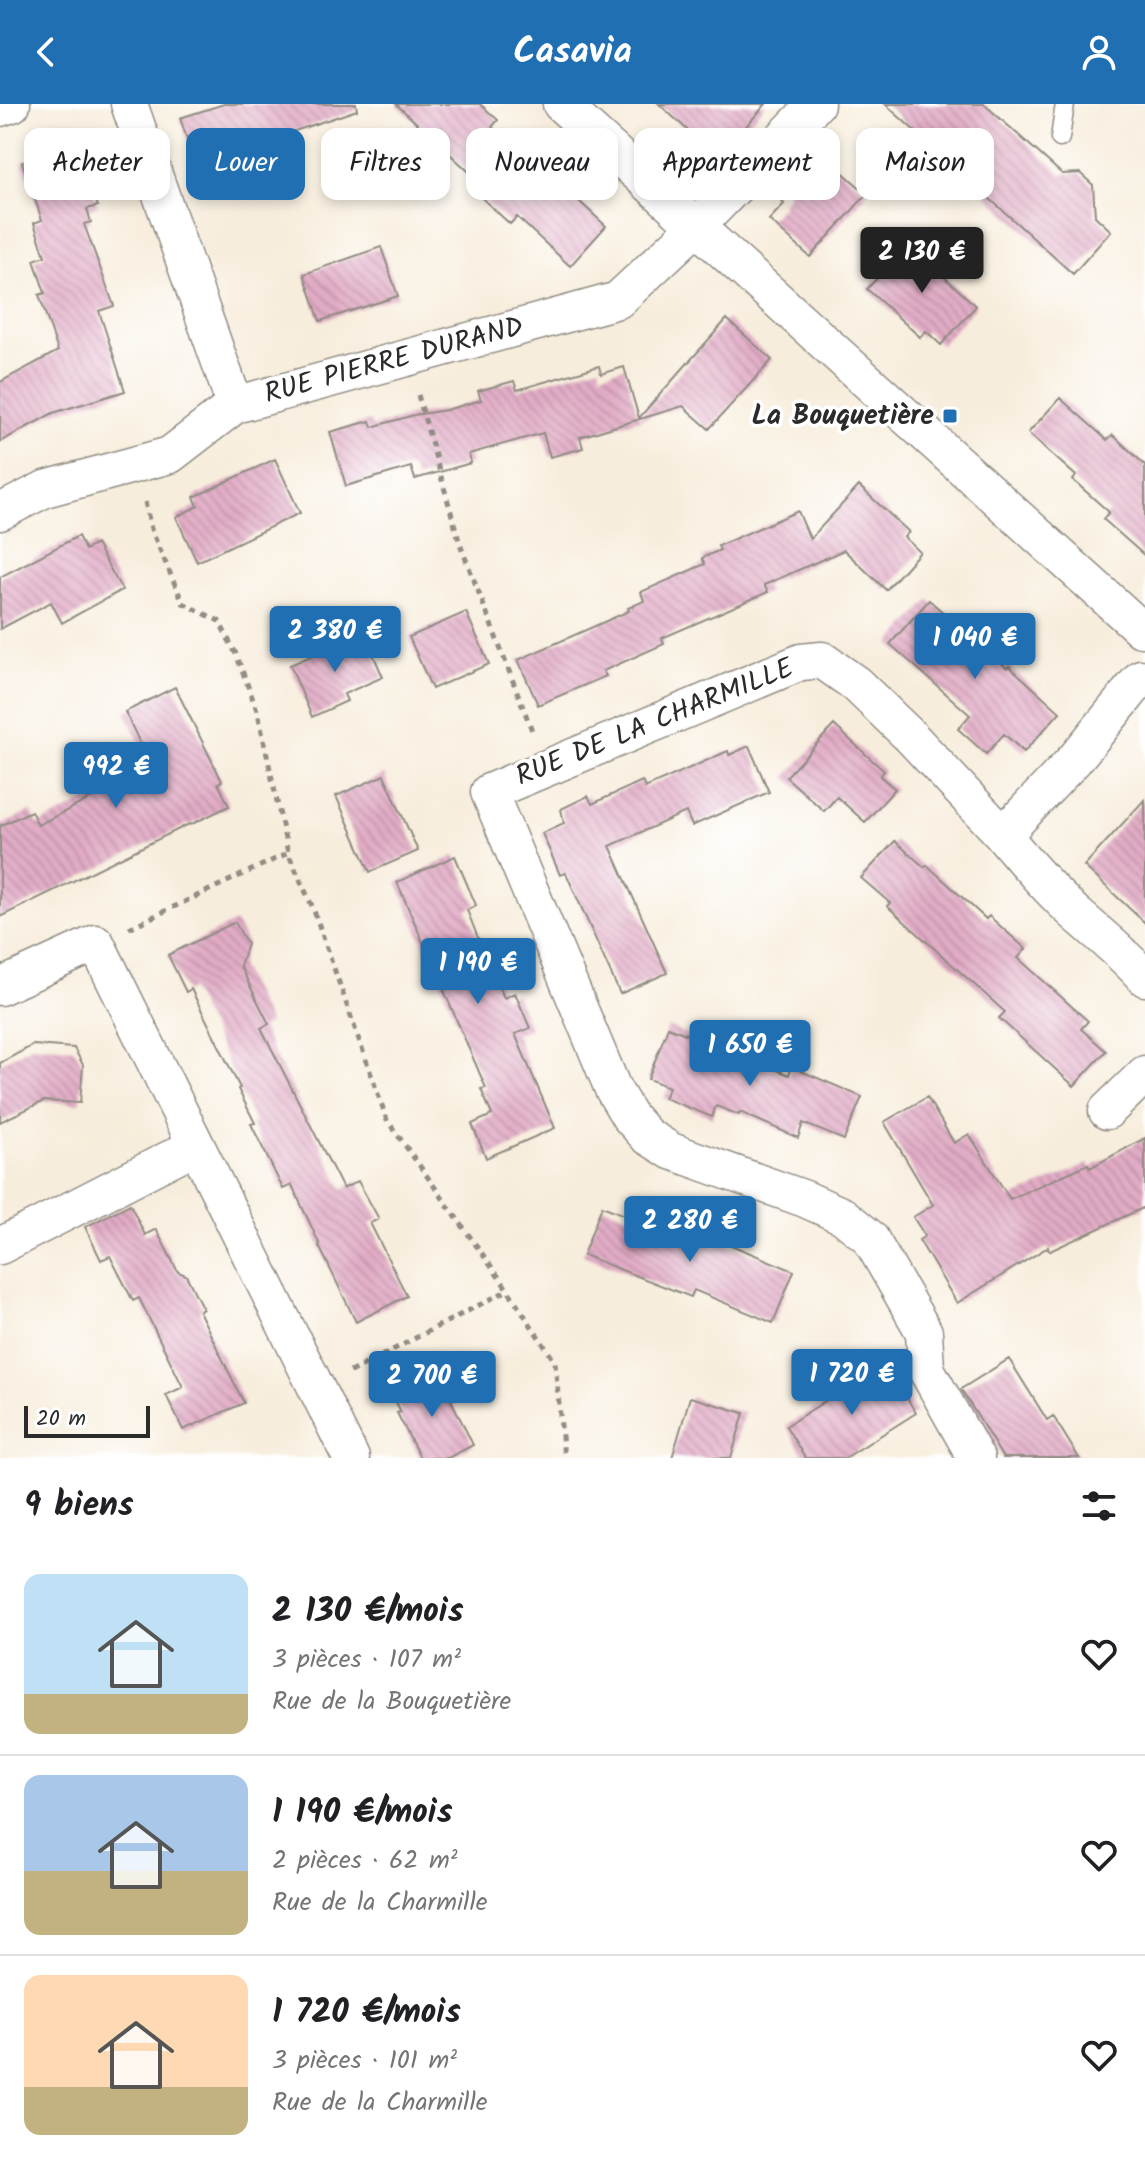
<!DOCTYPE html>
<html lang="fr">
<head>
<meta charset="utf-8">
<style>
	body { margin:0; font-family:Kalam,sans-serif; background:#f6f6f6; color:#202124; height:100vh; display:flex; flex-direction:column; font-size:30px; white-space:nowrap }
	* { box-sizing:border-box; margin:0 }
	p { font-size:26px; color:#757577 }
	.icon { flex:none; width:44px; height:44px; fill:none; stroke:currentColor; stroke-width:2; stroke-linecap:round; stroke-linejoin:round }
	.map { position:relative; height:1354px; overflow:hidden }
	.side { display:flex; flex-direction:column; background:#fff; flex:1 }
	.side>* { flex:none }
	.hud { position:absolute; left:24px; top:24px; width:1098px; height:72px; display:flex; gap:16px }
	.scale { position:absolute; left:24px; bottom:20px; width:126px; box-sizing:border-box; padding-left:8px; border:4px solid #2b2b2b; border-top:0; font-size:22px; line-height:28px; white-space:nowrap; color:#2b2b2b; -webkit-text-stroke:6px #fff; paint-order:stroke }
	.price { position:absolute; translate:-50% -68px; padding:0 18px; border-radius:8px; background:#1f6fb2; color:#fff; font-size:26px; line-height:52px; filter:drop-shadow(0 2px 4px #0008) }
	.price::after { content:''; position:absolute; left:50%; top:48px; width:24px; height:18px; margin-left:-12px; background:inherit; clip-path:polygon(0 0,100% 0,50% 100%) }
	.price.selected { background:#222; color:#fff }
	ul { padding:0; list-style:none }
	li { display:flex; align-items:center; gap:24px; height:200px; padding:0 24px }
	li+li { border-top:2px solid #e0e0e0 }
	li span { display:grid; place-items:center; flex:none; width:224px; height:160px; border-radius:16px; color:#555 }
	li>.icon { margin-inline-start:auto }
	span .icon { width:96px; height:96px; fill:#fffc; stroke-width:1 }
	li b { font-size:34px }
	h2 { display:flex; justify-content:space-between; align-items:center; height:96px; padding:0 24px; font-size:34px }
	.tag { padding:0 28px; border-radius:16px; background:#fff; box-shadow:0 4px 12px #0003; font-size:28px; line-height:72px }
	.tag.selected { background:#1f6fb2; color:#fff }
	header { display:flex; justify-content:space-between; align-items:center; height:104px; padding:0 24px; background:#1f6fb2; color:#fff; font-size:36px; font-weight:700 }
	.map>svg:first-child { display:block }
	.building { fill:url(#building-back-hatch) }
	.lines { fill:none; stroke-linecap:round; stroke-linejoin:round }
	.service-casing { stroke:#918c84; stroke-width:21 }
	.minor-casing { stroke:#918c84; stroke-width:39 }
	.path { stroke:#918c84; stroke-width:5; stroke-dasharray:6 6; stroke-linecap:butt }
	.service { stroke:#fff; stroke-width:18 }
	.minor { stroke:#fff; stroke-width:36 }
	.poi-dot { fill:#1f6fb2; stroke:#fff; stroke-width:3 }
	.labels { text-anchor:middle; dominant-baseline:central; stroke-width:7; stroke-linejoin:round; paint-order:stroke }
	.street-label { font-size:28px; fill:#2b2b2b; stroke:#fff }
	.poi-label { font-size:28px; font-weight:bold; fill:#2b2b2b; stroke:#fff; text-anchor:end }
</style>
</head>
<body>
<header><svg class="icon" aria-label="back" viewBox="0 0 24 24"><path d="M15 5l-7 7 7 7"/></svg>Casavia<svg class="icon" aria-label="person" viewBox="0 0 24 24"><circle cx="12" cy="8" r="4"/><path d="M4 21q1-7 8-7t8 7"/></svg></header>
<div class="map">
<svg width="1145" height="1354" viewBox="0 0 1145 1354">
	<defs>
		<pattern id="building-back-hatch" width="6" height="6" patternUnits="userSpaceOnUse" patternTransform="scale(2)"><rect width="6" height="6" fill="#e1abc5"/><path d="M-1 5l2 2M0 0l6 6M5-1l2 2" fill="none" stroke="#c193a9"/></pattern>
	</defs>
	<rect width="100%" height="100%" fill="#fff"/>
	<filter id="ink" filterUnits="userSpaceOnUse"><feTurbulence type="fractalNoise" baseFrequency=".0125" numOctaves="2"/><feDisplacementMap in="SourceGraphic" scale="16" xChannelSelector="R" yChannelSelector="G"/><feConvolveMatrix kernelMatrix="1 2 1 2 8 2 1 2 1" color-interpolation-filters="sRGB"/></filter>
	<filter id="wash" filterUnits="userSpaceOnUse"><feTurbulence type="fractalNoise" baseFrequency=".006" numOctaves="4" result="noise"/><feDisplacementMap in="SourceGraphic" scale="32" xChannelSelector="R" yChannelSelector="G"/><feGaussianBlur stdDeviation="1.8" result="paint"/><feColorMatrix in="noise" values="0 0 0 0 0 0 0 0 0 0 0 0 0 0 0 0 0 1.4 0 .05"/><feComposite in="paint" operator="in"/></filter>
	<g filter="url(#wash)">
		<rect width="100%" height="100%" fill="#f7eddc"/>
		<g id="blocks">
			<path class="building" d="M 224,0 L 356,0 L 357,6 L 259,39 L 262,48 L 198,68 L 180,14 Z
				M 396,0 L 480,0 L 498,16 L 492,23 L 549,74 L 552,72 L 606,122 L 570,162 L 517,113 L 510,120 L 472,85 L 479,77 Z
				M 659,0 L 766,0 L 718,54 Z
				M 885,0 L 984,0 L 1062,70 L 1080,69 L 1093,81 L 1095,112 L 1111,127 L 1073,170 Z
				M 76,39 L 98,102 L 87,105 L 91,118 L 84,120 L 114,202 L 99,207 L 125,287 L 53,309 L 0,338 L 0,278 L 58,247 L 39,191 L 45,189 L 34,156 L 45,152 L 34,119 L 42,116 L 22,58 Z
				M 821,49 L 867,90 L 810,153 L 769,116 L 784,100 L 782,98 L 789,91 L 786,88 Z
				M 911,138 L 942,165 L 939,168 L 976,202 L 941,241 L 926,227 L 920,233 L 867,185 Z
				M 381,143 L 398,192 L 320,217 L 304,170 Z
				M 727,215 L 772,256 L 709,325 L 683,302 L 580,333 L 583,344 L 550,353 L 543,329 L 469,350 L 471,359 L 415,375 L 411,363 L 346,382 L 330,328 L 370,317 L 372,323 L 414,311 L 446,306 L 481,296 L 478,287 L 514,277 L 517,286 L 599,262 L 601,270 L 624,263 L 639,314 Z
				M 1060,294 L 1107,336 L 1113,331 L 1145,361 L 1145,452 L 1103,415 L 1109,408 L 1073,376 L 1076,372 L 1028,329 Z
				M 275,355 L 300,409 L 197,458 L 176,413 L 198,402 L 194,393 Z
				M 859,382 L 909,428 L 904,433 L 920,448 L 886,486 L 844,446 L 764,481 L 768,488 L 662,534 L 664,540 L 603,567 L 606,572 L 538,601 L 518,556 L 629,507 L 628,504 L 644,497 L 641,488 L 705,460 L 702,454 L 720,446 L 718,442 L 798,407 L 810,435 Z
				M 78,432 L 85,446 L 96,440 L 122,486 L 62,519 L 51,498 L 0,525 L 0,473 Z
				M 929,496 L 1007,564 L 1009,562 L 1060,608 L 1024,648 L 1004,630 L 986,650 L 958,625 L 970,611 L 890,540 Z
				M 466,508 L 489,560 L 432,585 L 409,533 Z
				M 357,532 L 359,537 L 366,534 L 383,573 L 344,590 L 347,597 L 312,613 L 290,561 Z
				M 175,583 L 222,677 L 218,679 L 229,702 L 190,721 L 189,720 L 0,813 L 0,722 L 31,707 L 38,721 L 152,664 L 125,608 Z
				M 834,621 L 884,667 L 880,672 L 895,685 L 865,718 L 837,693 L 824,707 L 786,673 Z
				M 749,642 L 769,688 L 692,722 L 686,708 L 610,742 L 667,869 L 620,890 L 566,769 L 560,771 L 542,729 L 564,719 L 561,705 L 588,692 L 592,700 L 642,677 L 645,684 L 728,647 L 729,651 Z
				M 384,671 L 418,747 L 370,768 L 336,692 Z
				M 1145,695 L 1145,819 L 1084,762 Z
				M 895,737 L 924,763 L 927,761 L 986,815 L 989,812 L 1026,845 L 1018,854 L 1088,917 L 1081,925 L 1106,947 L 1074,982 L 999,914 L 1005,908 L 887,802 L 890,799 L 861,774 Z
				M 455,752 L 476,801 L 467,806 L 478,834 L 504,894 L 515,889 L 530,924 L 515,930 L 555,1024 L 486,1054 L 472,1020 L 492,1011 L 481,985 L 486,984 L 397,778 Z
				M 235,818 L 247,840 L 240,862 L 269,920 L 261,924 L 343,1085 L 358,1077 L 379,1115 L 370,1119 L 407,1192 L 356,1218 L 319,1142 L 320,1141 L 292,1081 L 283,1085 L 251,1020 L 255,1019 L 238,985 L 240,984 L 191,885 L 186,888 L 168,851 Z
				M 668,923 L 789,971 L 792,963 L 862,993 L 844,1036 L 803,1019 L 798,1034 L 740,1008 L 739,1011 L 716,1002 L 712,1013 L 664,994 L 669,983 L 648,975 Z
				M 33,941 L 74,944 L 83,961 L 80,999 L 44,997 L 0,1018 L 0,959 Z
				M 927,993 L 954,1039 L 969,1030 L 1010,1095 L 1088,1060 L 1090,1064 L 1145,1034 L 1145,1103 L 1050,1147 L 1048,1143 L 957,1199 L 919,1136 L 925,1132 L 913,1113 L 933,1101 L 884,1018 Z
				M 130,1100 L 145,1131 L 156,1125 L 178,1168 L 186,1171 L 203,1205 L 199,1207 L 244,1299 L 183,1326 L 166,1291 L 183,1283 L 139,1194 L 133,1197 L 110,1152 L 101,1156 L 85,1123 Z
				M 602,1102 L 693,1138 L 697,1127 L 794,1167 L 773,1219 L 694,1186 L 691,1193 L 583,1151 Z
				M 1009,1255 L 1047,1316 L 1053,1312 L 1079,1354 L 1003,1354 L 961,1285 Z
				M 885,1259 L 916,1309 L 845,1354 L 805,1354 L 786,1322 Z
				M 437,1267 L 473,1341 L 448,1354 L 420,1354 L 397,1309 L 401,1308 L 392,1290 Z
				M 690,1293 L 744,1309 L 731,1354 L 672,1354 Z"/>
		</g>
	</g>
	<g filter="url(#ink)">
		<use href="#blocks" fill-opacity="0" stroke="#918c84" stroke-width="2"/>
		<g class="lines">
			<g class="service-casing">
				<path id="service" d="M 1060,34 L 1065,0"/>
			</g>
			<g class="minor-casing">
				<path id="minor" d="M 129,0 L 235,301 L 618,196 L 696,123 L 816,0
					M 561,0 L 1141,525
					M 0,4 L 12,0
					M 0,408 L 45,385 L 170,351 L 235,301
					M 1003,731 C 1026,759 1049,786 1076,810 C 1100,831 1124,850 1145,874
					M 0,883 L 96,839 L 351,1354
					M 1107,1007 L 1145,970
					M 0,1142 L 195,1042
					M 976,1354 L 926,1265 L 924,1228 L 870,1134 L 843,1112 L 805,1095 L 671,1047 L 647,1032 L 629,1012 L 613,985 L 489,688 L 801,558 L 822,556 L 856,580 L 912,634 L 1003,731 L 1075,655 L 1141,574"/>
			</g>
			<path class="path" d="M 418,291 L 460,440 L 533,629
				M 145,398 L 151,425 L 183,499 L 219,517 L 236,550 L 258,609 L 288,749 L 313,804 L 387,1016 L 508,1186 L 555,1258 L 564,1354
				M 129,824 L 288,749
				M 350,1268 L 508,1186"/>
			<use href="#service" class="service"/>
			<use href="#minor" class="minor"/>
		</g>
	</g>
	<rect class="poi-dot" x="942" y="304" width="16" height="16" rx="4"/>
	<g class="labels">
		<g class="street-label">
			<text transform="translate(394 257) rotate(-15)">RUE PIERRE DURAND</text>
			<text transform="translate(655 619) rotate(-22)">RUE DE LA CHARMILLE</text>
		</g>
		<g class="poi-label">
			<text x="934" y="312">La Bouquetière</text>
		</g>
	</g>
</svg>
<div class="scale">20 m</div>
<b class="price selected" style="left:922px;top:191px">2 130 €</b>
<b class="price" style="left:335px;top:570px">2 380 €</b>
<b class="price" style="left:975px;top:577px">1 040 €</b>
<b class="price" style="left:116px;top:706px">992 €</b>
<b class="price" style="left:478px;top:902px">1 190 €</b>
<b class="price" style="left:750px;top:984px">1 650 €</b>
<b class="price" style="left:690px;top:1160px">2 280 €</b>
<b class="price" style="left:852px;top:1313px">1 720 €</b>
<b class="price" style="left:432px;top:1315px">2 700 €</b>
<div class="hud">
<a class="tag">Acheter</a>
<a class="tag selected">Louer</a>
<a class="tag">Filtres</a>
<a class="tag">Nouveau</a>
<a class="tag">Appartement</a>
<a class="tag">Maison</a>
</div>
</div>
<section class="side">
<h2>9 biens<svg class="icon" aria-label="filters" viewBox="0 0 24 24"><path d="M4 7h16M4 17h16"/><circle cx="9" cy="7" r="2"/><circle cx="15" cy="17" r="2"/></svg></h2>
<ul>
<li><span style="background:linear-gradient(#bfe0f5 75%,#c2b280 0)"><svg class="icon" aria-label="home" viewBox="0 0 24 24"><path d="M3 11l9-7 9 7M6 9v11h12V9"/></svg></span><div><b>2 130 €/mois</b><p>3 pièces · 107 m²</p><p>Rue de la Bouquetière</p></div><svg class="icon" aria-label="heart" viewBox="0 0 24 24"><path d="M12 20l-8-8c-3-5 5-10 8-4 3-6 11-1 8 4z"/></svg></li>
<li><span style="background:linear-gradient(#a9c7e8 60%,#c2b280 0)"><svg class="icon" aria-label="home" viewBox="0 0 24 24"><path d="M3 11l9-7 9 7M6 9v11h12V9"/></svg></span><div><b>1 190 €/mois</b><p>2 pièces · 62 m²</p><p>Rue de la Charmille</p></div><svg class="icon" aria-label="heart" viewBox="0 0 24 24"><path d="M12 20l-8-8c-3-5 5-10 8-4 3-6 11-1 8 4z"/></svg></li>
<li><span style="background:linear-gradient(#ffd9b3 70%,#c2b280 0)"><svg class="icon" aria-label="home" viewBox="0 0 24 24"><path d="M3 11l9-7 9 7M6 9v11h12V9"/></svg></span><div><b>1 720 €/mois</b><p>3 pièces · 101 m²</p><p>Rue de la Charmille</p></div><svg class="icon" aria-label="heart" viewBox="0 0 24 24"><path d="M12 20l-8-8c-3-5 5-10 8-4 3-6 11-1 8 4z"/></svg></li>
</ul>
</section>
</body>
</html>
